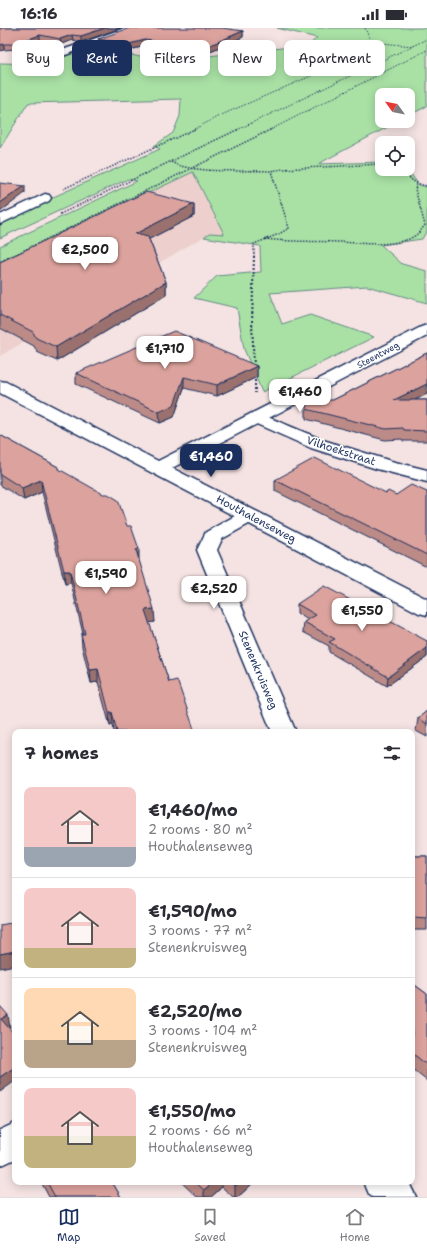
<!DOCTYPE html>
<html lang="en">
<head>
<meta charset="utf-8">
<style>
	body { margin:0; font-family:"Shantell Sans",sans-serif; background:#f2f2f3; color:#2b2b33; height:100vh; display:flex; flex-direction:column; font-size:15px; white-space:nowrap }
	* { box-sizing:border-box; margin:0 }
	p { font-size:13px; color:#7c7c81 }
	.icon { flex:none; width:22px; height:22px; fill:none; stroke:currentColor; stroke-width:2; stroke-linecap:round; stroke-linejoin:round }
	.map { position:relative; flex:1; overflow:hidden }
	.panel { position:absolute; left:12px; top:701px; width:403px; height:456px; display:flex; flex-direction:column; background:#fff; border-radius:8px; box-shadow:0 2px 10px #0003 }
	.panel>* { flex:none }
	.hud { position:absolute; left:12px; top:12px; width:403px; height:36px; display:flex; gap:8px }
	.needle { width:26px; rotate:303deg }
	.controls { position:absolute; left:375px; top:60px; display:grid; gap:8px }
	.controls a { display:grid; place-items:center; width:40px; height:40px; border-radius:8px; background:#fff; box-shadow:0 2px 10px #0003; font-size:20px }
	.price { position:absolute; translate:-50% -34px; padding:0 9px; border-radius:8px; background:#fff; color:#222; font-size:13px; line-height:26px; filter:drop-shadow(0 1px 2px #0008) }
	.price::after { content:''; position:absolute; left:50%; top:24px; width:12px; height:9px; margin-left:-6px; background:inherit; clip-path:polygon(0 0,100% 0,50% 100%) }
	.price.active { background:#1b2f5e; color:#fff }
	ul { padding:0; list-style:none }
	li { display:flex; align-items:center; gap:12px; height:100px; padding:0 12px }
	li+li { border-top:1px solid #e1e1e2 }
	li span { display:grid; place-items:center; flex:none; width:112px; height:80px; border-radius:8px; color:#555 }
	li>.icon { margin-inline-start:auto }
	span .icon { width:48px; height:48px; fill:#fffc; stroke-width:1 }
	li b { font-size:17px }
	h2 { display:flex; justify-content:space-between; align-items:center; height:48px; padding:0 12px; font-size:17px }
	.pill { padding:0 14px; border-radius:8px; background:#fff; box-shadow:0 2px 10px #0003; font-size:14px; line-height:36px }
	.pill.active { background:#1b2f5e; color:#fff }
	.status { display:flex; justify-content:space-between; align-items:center; height:28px; padding:0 20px; background:#fff; direction:ltr }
	.status svg { height:11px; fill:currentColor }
	.tab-bar { display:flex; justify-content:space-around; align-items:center; height:56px; border-top:1px solid #e1e1e2; background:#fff; font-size:11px; color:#7c7c81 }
	.tab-bar a { display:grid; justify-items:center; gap:2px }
	.tab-bar .active { color:#1b2f5e }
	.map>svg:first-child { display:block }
	.built { fill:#edd0cd }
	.green { fill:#a9e1a5; stroke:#628882 }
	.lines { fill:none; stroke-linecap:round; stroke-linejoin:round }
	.street-casing { stroke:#1b2f5e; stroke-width:3 }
	.secondary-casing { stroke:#1b2f5e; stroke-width:3 }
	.path-far2 { stroke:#1b2f5e; stroke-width:1; stroke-dasharray:1.5 1.5; stroke-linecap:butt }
	.path-far1 { stroke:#1b2f5e; stroke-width:1.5; stroke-dasharray:1.5 1.5; stroke-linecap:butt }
	.path { stroke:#1b2f5e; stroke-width:2; stroke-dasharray:2 2; stroke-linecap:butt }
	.street { fill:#fff; fill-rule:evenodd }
	.secondary { fill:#fff; fill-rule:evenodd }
	.wall { fill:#bd8b87; stroke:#1b2f5e }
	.shaded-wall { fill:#9a716e; stroke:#1b2f5e }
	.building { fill:#dca29d; stroke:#1b2f5e }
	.labels { text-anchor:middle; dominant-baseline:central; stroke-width:3; stroke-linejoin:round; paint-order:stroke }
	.far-street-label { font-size:9px; fill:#1b2f5e; stroke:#fff }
	.street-label { font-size:11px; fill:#1b2f5e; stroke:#fff }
</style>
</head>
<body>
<div class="status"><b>16:16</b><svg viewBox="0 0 49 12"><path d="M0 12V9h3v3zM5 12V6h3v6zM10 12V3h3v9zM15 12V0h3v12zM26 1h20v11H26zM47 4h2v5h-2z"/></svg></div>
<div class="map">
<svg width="427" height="1169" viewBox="0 0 427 1169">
	<rect width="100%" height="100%" fill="#f4e3e2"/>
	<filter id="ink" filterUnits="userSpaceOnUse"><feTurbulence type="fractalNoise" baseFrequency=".025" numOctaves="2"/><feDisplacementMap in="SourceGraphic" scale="8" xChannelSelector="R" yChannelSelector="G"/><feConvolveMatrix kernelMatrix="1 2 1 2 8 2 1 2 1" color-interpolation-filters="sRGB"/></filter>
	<g filter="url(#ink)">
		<path class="built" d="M 193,144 L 224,206 L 210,205 L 0,328 L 0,235 Z"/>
		<path class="green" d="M 277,0 L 427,0 L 427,78 L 408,88 L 408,67 L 382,67 L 382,93 L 399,93 L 318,136 L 382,134 L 382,141 L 407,141 L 419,157 L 427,159 L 427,202 L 422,211 L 381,217 L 402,236 L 427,243 L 427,275 L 367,258 L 270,265 L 282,296 L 310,287 L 374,309 L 262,364 L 244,321 L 237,280 L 194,270 L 217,248 L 261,244 L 260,218 L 204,209 L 210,205 L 224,206 L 193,144 L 0,235 L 0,218 L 137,153 L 128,151 L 0,210 L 0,193 L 160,121 L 154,118 L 173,105 L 180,88 L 181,71 L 28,75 L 0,120 L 0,35 L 41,36 L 89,19 L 162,33 L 309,17 L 317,10 Z"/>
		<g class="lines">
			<g class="street-casing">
				<path id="street" d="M 125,0 L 137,0 L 136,2 L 40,36 L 37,37 L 32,34 L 34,32 Z
					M 45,166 L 49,167 L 51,170 L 49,173 L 0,196 L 0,187 Z
					M 258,385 L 323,412 L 391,433 L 427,442 L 427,454 L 377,441 L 311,420 L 252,394 L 249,390 L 252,386 Z
					M 249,482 L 256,484 L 259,488 L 256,492 L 222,511 L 217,522 L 296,704 L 272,704 L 197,522 L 206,504 L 242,484 Z
					M 15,1095 L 15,1131 L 0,1138 L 0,1102 Z
					M 364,1154 L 407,1154 L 410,1157 L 416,1169 L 372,1169 L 369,1166 Z"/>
			</g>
			<g class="secondary-casing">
				<path id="secondary" d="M 427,297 L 427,308 L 172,440 L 427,571 L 427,587 L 419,585 L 0,365 L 0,353 L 6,354 L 158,433 L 421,299 Z"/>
			</g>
			<path class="path-far2" d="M 365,0 L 371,14 L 413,18
				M 193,102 L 219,88 L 366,24 L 371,14
				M 237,102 L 427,11
				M 270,102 L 427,22"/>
			<path class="path-far1" d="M 171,134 C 192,146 245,142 271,143 L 283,141 L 382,136
				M 405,141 C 410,153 414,155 427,158
				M 63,161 L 195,101
				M 60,186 L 239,101
				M 265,211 C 290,214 314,213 339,214 C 362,215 387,219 409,211 C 416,208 421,203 425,197 L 415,161 L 417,156
				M 10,229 L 272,101
				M 254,229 L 254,216 L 279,206 L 289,200 L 271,143"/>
			<path class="path" d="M 254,228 L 252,294 L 254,339
				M 0,234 L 12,228
				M 255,348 L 255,365"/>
			<use href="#street" class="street"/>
			<use href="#secondary" class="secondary"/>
		</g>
		<path class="wall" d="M 0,0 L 121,0 L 81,14 L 73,12 L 61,16 L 40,13 L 16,21 L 4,22 Z
			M 243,3 L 243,9 L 201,27 L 145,18 L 130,22 L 99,17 L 98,11 Z
			M 194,176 L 194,188 L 149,211 L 166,254 L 166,267 L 57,333 L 37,324 L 34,318 L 0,300 L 0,234 Z
			M 427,325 L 427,366 L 414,372 L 427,372 L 427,413 L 403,413 L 402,411 L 385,412 L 306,391 L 306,381 L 333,372 Z
			M 257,338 L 257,349 L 217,368 L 184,360 L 174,389 L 160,395 L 76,356 L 76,345 Z
			M 0,407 L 58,439 L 58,441 L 139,533 L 155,594 L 149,594 L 169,654 L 195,704 L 114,704 L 113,697 L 110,698 L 98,654 L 91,655 L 82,619 L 81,606 L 83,606 L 71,555 L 65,556 L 42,464 L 24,472 L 0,457 Z
			M 275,452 L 386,465 L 396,467 L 427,464 L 427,539 L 275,463 Z
			M 297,576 L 427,613 L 427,629 L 387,658 L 329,624 L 329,618 L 303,604 L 304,594 L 308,592 L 297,585 Z
			M 427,683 L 427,709 L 416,703 L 418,690 Z
			M 412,828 L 427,828 L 427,902 L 412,902 Z
			M 412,955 L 427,966 L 427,1053 L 412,1041 Z
			M 41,1154 L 112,1154 L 121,1169 L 49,1169 Z
			M 181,1154 L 254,1154 L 238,1169 L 233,1169 L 222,1159 L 211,1169 L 197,1169 Z"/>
		<path class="shaded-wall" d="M 105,0 L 121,0 L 81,14 L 81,8 Z
			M 243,3 L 243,9 L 201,27 L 201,21 Z
			M 40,7 L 40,13 L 16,21 L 15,16 Z
			M 72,7 L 73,12 L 61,16 L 60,11 Z
			M 145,12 L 145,18 L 130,22 L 129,16 Z
			M 4,16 L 4,22 L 0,23 L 0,17 Z
			M 25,158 L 25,165 L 0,184 L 0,175 Z
			M 194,176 L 194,188 L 136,218 L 135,206 Z
			M 166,254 L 166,267 L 57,333 L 56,319 Z
			M 257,338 L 257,349 L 217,368 L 217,357 Z
			M 184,349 L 184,360 L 174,389 L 160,395 L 159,384 Z
			M 427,356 L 427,366 L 393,383 L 394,372 Z
			M 41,452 L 42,464 L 24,472 L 22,460 Z
			M 139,521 L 139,534 L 136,522 Z
			M 64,543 L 70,543 L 71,555 L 65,556 Z
			M 154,581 L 155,594 L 146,595 L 145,582 Z
			M 427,620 L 427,629 L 387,658 L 388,649 Z
			M 98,641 L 98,654 L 91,655 L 90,642 Z
			M 109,684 L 112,684 L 113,697 L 110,698 Z
			M 15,923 L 15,937 L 0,940 L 0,926 Z
			M 8,987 L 10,1000 L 3,1005 L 1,991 Z
			M 15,1039 L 15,1053 L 0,1064 L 0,1049 Z
			M 213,1154 L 222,1154 L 222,1159 L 211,1169 L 204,1169 L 204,1162 Z
			M 240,1154 L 254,1154 L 238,1169 L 235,1169 L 235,1158 Z"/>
		<path class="building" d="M 0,0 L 105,0 L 81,8 L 72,7 L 60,11 L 40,7 L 15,16 L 4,16 L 0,17 Z
			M 130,0 L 222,0 L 243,3 L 201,21 L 145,12 L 129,16 L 98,11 Z
			M 0,155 L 25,158 L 0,175 Z
			M 146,164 L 194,176 L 135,206 L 148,209 L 166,254 L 56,319 L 36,310 L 33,304 L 0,287 L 0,234 Z
			M 174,303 L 257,338 L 217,357 L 184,349 L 174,377 L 159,384 L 76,345 Z
			M 427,325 L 427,356 L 394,372 L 427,372 L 427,403 L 404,402 L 403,400 L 386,401 L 306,381 L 307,372 L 333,372 Z
			M 0,407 L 58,439 L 57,440 L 103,466 L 108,466 L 118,472 L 127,498 L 131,498 L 139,521 L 136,522 L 154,581 L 145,582 L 169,654 L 177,652 L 195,704 L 117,704 L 112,684 L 109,684 L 98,641 L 90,642 L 81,606 L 85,606 L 70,543 L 64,543 L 41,452 L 22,460 L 0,446 Z
			M 315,430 L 386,465 L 388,463 L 396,467 L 411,457 L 427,464 L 427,527 L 275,452 Z
			M 324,558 L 427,613 L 427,620 L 388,649 L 329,614 L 335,611 L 304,594 L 316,587 L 297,576 Z
			M 427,683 L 427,696 L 418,690 Z
			M 412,828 L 427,828 L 427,890 L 412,889 L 412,855 L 414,855 L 412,835 Z
			M 11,895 L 15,923 L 0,926 L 0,897 Z
			M 412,955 L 427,966 L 427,1037 L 412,1025 Z
			M 0,978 L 8,987 L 1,991 L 15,1007 L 15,1039 L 0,1049 Z
			M 47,1154 L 112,1154 L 121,1169 L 55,1169 Z
			M 195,1154 L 213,1154 L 204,1162 Z
			M 231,1154 L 240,1154 L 235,1158 Z"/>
	</g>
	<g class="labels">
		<g class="far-street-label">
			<text transform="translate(378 327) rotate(-28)">Steentweg</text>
		</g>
		<g class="street-label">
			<text transform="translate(341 423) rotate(18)">Vilhoekstraat</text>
			<text transform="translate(256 491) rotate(28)">Houthalenseweg</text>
			<text transform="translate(258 642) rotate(67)">Stenenkruisweg</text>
		</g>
	</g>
</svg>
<div class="controls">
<a><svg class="needle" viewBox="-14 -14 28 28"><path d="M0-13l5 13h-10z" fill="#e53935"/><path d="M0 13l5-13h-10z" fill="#7c7c81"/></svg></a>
<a><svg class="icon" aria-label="locate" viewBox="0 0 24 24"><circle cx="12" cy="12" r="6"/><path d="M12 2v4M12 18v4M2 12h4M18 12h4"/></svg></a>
</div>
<b class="price" style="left:85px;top:243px">€2,500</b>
<b class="price" style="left:165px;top:342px">€1,710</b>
<b class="price" style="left:300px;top:385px">€1,460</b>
<b class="price active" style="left:211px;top:450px">€1,460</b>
<b class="price" style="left:106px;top:567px">€1,590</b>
<b class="price" style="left:214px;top:582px">€2,520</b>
<b class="price" style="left:362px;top:604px">€1,550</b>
<div class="hud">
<a class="pill">Buy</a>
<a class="pill active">Rent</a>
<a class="pill">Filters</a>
<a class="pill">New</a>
<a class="pill">Apartment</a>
</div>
<section class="panel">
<h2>7 homes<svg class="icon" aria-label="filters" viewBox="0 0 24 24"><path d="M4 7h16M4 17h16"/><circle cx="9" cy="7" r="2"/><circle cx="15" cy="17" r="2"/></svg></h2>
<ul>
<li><span style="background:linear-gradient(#f6c9c9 75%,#9aa5b1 0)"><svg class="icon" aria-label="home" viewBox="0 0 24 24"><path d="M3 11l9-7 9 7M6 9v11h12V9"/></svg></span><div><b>€1,460/mo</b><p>2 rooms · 80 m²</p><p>Houthalenseweg</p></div></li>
<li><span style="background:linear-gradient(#f6c9c9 75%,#c2b280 0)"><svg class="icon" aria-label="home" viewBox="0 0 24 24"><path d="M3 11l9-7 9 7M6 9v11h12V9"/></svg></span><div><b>€1,590/mo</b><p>3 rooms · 77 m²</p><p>Stenenkruisweg</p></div></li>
<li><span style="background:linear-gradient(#ffd9b3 65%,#b9a48a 0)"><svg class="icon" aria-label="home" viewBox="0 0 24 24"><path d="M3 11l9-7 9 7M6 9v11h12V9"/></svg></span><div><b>€2,520/mo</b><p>3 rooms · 104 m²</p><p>Stenenkruisweg</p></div></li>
<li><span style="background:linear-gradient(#f6c9c9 60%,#c2b280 0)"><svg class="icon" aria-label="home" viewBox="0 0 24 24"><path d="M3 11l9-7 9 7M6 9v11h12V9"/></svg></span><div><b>€1,550/mo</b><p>2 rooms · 66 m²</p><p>Houthalenseweg</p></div></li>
</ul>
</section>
</div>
<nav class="tab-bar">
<a class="active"><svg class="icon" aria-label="map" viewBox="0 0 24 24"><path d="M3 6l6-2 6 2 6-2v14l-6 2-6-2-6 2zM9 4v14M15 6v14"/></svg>Map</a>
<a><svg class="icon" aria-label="saved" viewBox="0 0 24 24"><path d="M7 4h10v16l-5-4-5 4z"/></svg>Saved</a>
<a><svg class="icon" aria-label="home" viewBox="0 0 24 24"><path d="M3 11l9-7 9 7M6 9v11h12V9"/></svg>Home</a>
</nav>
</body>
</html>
